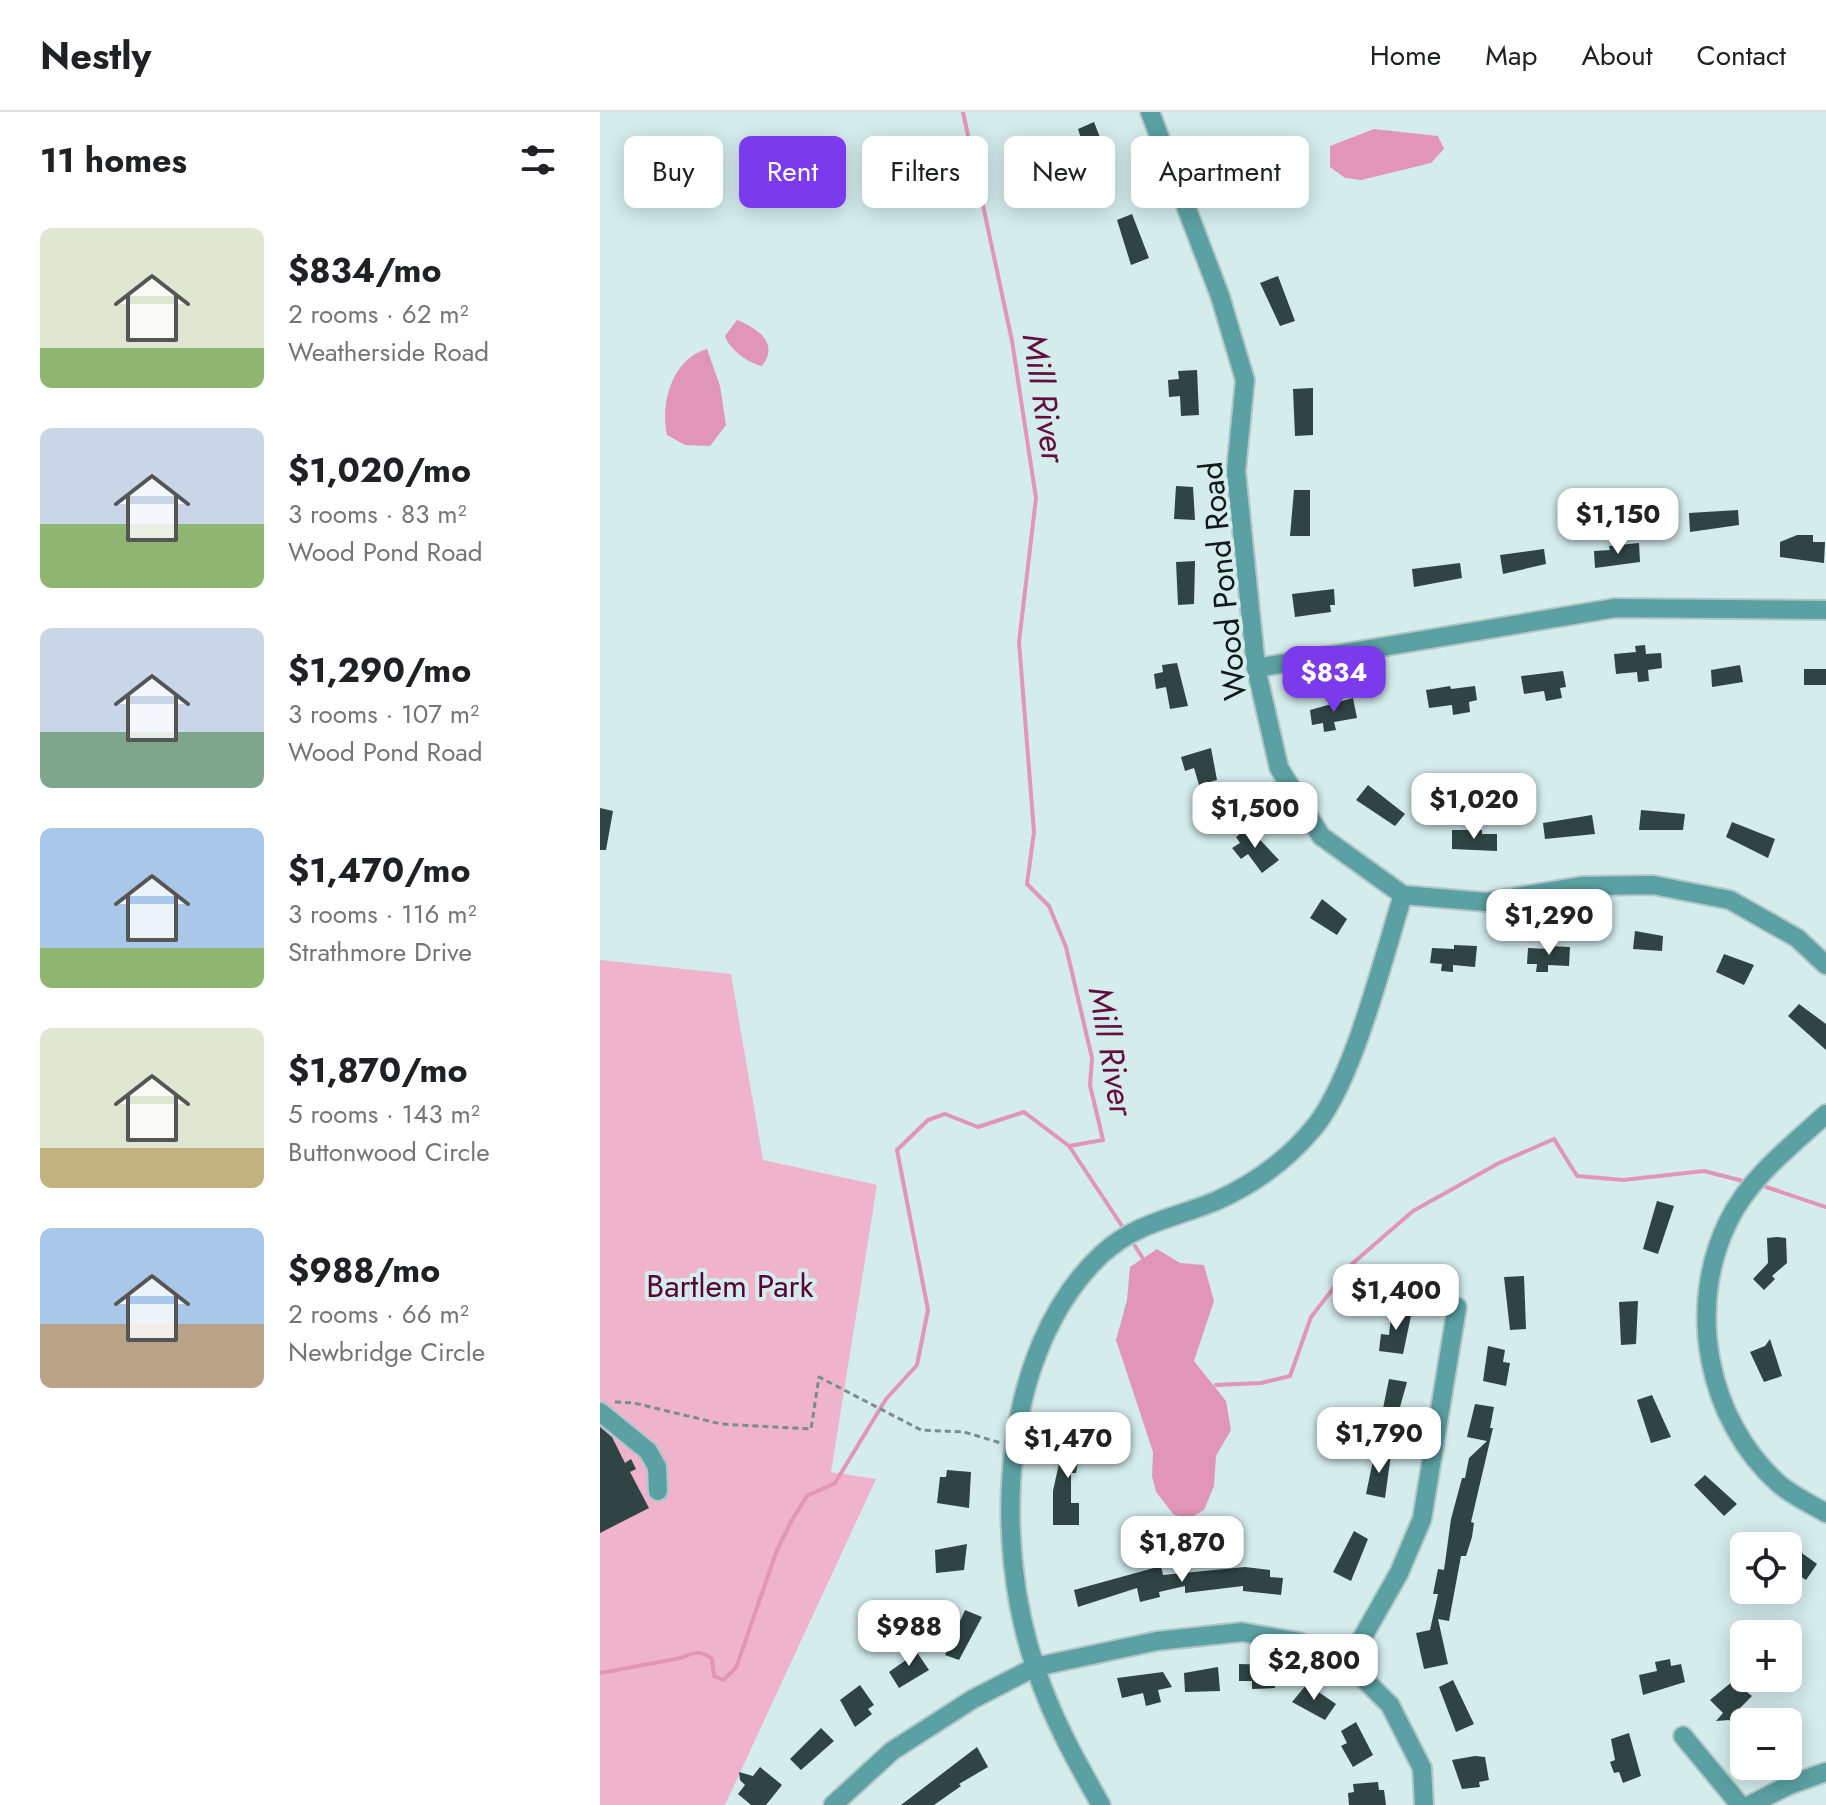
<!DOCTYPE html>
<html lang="en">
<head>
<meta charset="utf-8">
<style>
	body { margin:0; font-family:Jost,sans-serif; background:#f2f2f2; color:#202124; height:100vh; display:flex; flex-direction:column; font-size:30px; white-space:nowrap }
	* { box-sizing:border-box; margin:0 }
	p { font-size:26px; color:#757577 }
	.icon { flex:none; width:44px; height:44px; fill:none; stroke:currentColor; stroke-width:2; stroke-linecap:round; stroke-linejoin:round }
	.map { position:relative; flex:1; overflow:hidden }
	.side { display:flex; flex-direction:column; background:#fff; width:600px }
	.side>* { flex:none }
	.top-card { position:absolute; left:24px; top:24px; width:760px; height:72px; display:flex; gap:16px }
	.buttons { position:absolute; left:1130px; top:1420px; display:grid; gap:16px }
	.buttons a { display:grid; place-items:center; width:72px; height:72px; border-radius:12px; background:#fff; box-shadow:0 4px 20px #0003; font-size:40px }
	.price { position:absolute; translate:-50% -68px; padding:0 18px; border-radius:16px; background:#fff; color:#222; font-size:26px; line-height:52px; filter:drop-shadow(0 2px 4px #0008) }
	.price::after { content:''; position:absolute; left:50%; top:48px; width:24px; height:18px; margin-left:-12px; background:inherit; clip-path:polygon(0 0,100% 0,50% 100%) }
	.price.selected { background:#7c3aed; color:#fff }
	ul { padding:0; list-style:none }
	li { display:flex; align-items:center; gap:24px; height:200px; padding:0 40px }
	li span { display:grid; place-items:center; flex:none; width:224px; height:160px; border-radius:12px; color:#555 }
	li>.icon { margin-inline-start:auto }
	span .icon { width:96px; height:96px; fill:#fffc; stroke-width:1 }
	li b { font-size:34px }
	h2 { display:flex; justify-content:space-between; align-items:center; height:96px; padding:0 40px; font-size:34px }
	.chip { padding:0 28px; border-radius:12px; background:#fff; box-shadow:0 4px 20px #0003; font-size:28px; line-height:72px }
	.chip.selected { background:#7c3aed; color:#fff }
	header { display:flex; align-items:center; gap:48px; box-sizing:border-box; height:112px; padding:0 40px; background:#fff; border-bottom:2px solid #e0e0e0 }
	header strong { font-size:38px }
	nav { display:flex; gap:44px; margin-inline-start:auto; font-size:28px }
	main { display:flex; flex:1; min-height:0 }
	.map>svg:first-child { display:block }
	.green { fill:#efb3cb }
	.water { fill:#e196b5 }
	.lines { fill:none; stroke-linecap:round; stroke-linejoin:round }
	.stream { stroke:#e196b5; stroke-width:4 }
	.building { fill:#304444 }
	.minor-casing { stroke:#b1c6c6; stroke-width:22 }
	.path { stroke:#7b8c8c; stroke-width:3; stroke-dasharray:6 4; stroke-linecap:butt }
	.minor { stroke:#5ba1a3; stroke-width:18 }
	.labels { text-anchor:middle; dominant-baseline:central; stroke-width:8; stroke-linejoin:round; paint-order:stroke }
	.street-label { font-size:32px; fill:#111919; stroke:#d4ecec }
	.park-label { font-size:32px; fill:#590034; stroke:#d4ecec }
	.water-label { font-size:34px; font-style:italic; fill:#640c3d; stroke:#d4ecec }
</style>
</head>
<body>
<header>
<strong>Nestly</strong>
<nav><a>Home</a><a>Map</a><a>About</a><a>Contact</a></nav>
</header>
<main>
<section class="side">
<h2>11 homes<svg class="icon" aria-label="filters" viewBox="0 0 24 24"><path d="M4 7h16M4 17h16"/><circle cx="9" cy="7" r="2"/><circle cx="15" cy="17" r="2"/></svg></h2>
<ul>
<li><span style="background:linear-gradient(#dfe7d0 75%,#8fb573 0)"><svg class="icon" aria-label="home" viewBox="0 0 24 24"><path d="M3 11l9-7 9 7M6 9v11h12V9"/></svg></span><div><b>$834/mo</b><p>2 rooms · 62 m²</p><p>Weatherside Road</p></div></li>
<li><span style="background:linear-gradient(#c9d6e8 60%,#8fb573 0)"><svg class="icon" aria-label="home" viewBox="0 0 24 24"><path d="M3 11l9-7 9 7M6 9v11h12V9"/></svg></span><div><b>$1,020/mo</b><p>3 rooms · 83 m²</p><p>Wood Pond Road</p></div></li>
<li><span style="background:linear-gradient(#c9d6e8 65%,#7fa58c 0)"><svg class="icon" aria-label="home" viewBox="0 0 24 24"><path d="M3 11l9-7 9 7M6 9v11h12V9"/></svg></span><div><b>$1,290/mo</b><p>3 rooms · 107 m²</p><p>Wood Pond Road</p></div></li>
<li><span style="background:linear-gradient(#a9c7e8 75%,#8fb573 0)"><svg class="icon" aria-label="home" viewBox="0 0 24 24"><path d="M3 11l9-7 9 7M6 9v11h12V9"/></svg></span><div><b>$1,470/mo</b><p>3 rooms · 116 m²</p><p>Strathmore Drive</p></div></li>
<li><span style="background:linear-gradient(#dfe7d0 75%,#c2b280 0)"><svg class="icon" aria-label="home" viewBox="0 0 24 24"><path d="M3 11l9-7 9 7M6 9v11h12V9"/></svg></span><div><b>$1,870/mo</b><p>5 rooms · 143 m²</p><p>Buttonwood Circle</p></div></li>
<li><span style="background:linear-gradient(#a9c7e8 60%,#b9a48a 0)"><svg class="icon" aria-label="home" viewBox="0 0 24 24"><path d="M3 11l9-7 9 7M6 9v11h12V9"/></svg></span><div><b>$988/mo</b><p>2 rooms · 66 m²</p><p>Newbridge Circle</p></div></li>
</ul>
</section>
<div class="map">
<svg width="1226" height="1693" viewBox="0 0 1226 1693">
	<rect width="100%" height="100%" fill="#d4ecec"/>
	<path class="green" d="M 0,848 L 131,862 L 163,1048 L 277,1073 L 231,1360 L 276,1367 L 125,1693 L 0,1693 Z"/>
	<path class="water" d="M 774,17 L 838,24 L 844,37 L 831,51 L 761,68 L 745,66 L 730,55 L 730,34 Z
		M 137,208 C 157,216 180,231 162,254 C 149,252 129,237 125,224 Z
		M 107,237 L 120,274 L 126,313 L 110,334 L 85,333 L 67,323 C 60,291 72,247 107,237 Z
		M 557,1137 L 580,1151 L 604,1153 L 614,1189 L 594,1249 L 626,1289 L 631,1318 L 616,1344 L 614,1374 L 604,1398 L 590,1406 L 574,1403 L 556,1380 L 552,1364 L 553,1340 L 516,1228 L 527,1188 L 530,1155 Z"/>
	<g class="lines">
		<path class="stream" d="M 469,1034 L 522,1114
			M 1166,1075 L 1226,1095
			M 535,1134 L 542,1145
			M 616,1273 L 661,1271 L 690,1264 L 711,1205 L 753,1151 L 813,1099 L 899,1051 L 954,1027 L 977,1064 L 1023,1068 L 1104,1059 L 1143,1069
			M 0,1561 L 81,1546 C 94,1540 101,1538 112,1547 L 114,1564 L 123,1568 L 136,1556 L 177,1438 L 192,1408 L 207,1384 L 235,1371 L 286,1287 L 317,1253 L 328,1198 L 297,1038 L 328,1008 L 345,1002 L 378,1015 L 424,1000 L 469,1034 L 503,1028 L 490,973 L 492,946 L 466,835 L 449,794 L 427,772 L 434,720 L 419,530 L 436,386 L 412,229 L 363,0"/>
	</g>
	<path class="building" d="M 494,10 L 511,54 L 492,61 L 478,17 Z
		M 631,37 L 645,82 L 629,88 L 612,44 Z
		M 532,102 L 549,146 L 531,153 L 517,108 Z
		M 678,164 L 695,209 L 680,214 L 660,171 Z
		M 597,258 L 599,303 L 581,304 L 580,284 L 569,285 L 568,268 L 579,267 L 578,259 Z
		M 713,276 L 713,323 L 695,324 L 693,277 Z
		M 576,374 L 593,375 L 595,408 L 574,407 Z
		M 694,378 L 710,378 L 710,424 L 690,424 Z
		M 1138,398 L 1139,413 L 1090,420 L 1089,401 Z
		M 1197,423 L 1213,423 L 1213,430 L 1225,430 L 1224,451 L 1180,445 L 1180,430 Z
		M 1039,431 L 1040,450 L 995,456 L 994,439 L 1010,438 L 1009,434 Z
		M 944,437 L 946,452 L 903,462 L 900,443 Z
		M 595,449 L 594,492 L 578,493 L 576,450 Z
		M 860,451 L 862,466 L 814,475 L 812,457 Z
		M 734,477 L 735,493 L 730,493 L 731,500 L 695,505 L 692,482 Z
		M 1045,533 L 1046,542 L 1061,541 L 1062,556 L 1048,558 L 1049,569 L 1038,570 L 1037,560 L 1016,562 L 1014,542 L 1036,540 L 1035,534 Z
		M 577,551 L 588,594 L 570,597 L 566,575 L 556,577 L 554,562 L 563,560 L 562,553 Z
		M 1140,553 L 1143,570 L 1112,575 L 1111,558 Z
		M 1204,557 L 1226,557 L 1226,573 L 1204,573 Z
		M 963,559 L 966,575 L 960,576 L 962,586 L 946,589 L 944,579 L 924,582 L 921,564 Z
		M 850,574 L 851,577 L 875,574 L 877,588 L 869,590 L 870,600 L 853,603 L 852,593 L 829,596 L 826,578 Z
		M 753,586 L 757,606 L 734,610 L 736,618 L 724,620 L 723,611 L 712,613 L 710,598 Z
		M 611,636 L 617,668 L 599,673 L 594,656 L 585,659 L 581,645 Z
		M 768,673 L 805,702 L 795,714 L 756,688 Z
		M 0,696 L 13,699 L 6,738 L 0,738 Z
		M 1041,698 L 1085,702 L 1083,718 L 1039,718 Z
		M 992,703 L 995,722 L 945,727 L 943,711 Z
		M 1132,710 L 1175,727 L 1168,746 L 1126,725 Z
		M 648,715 L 679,748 L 662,761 L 648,742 L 641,747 L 632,736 L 640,731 L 636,725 Z
		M 852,718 L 882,718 L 882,722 L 897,722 L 897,739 L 852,737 Z
		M 722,787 L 747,807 L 737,823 L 710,806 Z
		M 1035,819 L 1063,824 L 1062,839 L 1033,837 Z
		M 854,833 L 877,834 L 875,855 L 853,853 L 853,860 L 841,859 L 842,852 L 830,851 L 832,836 L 854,837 Z
		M 949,834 L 970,835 L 969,854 L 948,853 L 948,860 L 936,860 L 937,852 L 927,852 L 928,836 L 949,837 Z
		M 1124,842 L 1154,853 L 1144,873 L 1116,860 Z
		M 1199,892 L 1226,912 L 1226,938 L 1188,904 Z
		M 1057,1089 L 1074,1094 L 1058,1142 L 1043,1137 Z
		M 1177,1125 L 1186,1126 L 1187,1151 L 1172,1164 L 1175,1167 L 1164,1178 L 1153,1167 L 1168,1151 L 1167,1126 Z
		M 924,1164 L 926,1217 L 910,1218 L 904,1165 Z
		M 1038,1189 L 1036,1232 L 1021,1233 L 1019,1190 Z
		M 792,1196 L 812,1199 L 803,1242 L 779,1239 L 781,1222 L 789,1223 Z
		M 1170,1227 L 1182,1264 L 1164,1270 L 1150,1240 L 1165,1234 Z
		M 888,1234 L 905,1238 L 903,1250 L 910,1251 L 906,1274 L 883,1269 Z
		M 789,1267 L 807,1270 L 795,1313 L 780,1311 Z
		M 1052,1283 L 1071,1325 L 1051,1331 L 1037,1288 Z
		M 875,1292 L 894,1295 L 890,1316 L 893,1316 L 871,1410 L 874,1411 L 872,1425 L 866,1444 L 861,1444 L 849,1509 L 838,1507 L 848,1552 L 824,1557 L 816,1521 L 830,1518 L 838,1482 L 833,1482 L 838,1457 L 844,1458 L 851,1407 L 862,1366 L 865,1366 L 869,1346 L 887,1329 L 867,1325 Z
		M 0,1315 L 12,1325 L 25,1351 L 31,1347 L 36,1357 L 30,1360 L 49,1396 L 0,1421 Z
		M 467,1315 L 482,1317 L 479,1338 L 489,1343 L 488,1351 L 478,1350 L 476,1361 L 471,1361 L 471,1391 L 479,1391 L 479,1413 L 453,1413 L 453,1379 Z
		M 775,1339 L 791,1342 L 785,1386 L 766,1382 Z
		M 347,1358 L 371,1360 L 369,1396 L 337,1391 L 340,1365 L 346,1365 Z
		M 1105,1363 L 1137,1392 L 1124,1404 L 1094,1373 Z
		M 754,1419 L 768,1427 L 751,1469 L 733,1460 Z
		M 367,1432 L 364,1458 L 336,1461 L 335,1438 Z
		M 1188,1436 L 1193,1439 L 1195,1436 L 1217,1452 L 1206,1468 L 1188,1456 Z
		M 561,1454 L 563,1463 L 645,1455 L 670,1458 L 670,1465 L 683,1466 L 681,1483 L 643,1479 L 643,1474 L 585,1481 L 585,1474 L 559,1480 L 560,1485 L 540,1490 L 537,1476 L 478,1495 L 474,1478 Z
		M 365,1498 L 382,1505 L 359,1548 L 345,1543 Z
		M 312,1533 L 329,1558 L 299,1576 L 289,1560 L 306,1548 L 301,1540 Z
		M 1070,1547 L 1071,1554 L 1081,1552 L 1085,1570 L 1043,1583 L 1039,1563 L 1057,1559 L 1055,1550 Z
		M 639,1552 L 674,1553 L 675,1576 L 652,1577 L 652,1569 L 639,1569 Z
		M 618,1555 L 620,1579 L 585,1580 L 584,1561 Z
		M 563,1560 L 572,1575 L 558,1578 L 561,1590 L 546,1594 L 543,1581 L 522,1586 L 517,1566 Z
		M 853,1568 L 874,1612 L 856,1620 L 839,1575 Z
		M 1133,1569 L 1152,1584 L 1140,1596 L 1149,1606 L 1137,1617 L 1129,1608 L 1116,1609 L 1123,1601 L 1110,1588 Z
		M 707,1572 L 736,1592 L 725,1608 L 692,1590 Z
		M 260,1573 L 274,1593 L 268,1597 L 272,1602 L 255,1615 L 240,1588 Z
		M 756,1610 L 773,1643 L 753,1655 L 741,1634 L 747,1631 L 741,1619 Z
		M 221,1616 L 234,1629 L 201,1658 L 190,1647 Z
		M 1029,1621 L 1041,1664 L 1023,1671 L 1019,1660 L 1014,1661 L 1010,1650 L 1015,1648 L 1011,1627 Z
		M 377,1635 L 388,1655 L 359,1672 L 361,1674 L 334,1693 L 301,1693 Z
		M 875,1644 L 885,1645 L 889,1668 L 879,1670 L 880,1675 L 862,1677 L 852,1648 Z
		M 160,1655 L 182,1673 L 166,1693 L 151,1693 L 138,1682 L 145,1673 L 140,1668 L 139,1660 L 153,1664 Z
		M 778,1670 L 779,1678 L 784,1678 L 786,1693 L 749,1693 L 748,1681 L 754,1680 L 753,1672 Z"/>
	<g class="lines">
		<g class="minor-casing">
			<path id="minor" d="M 550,0 L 620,184 L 645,268 L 636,359 L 656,556 L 679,656 L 721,724 L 803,783 L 886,790 L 981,774 L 1053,773 L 1130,788 L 1197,826 L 1226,853
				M 656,556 L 1015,496 L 1226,498
				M 1226,1002 C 1191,1034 1149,1066 1128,1110 C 1086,1196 1107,1308 1179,1372 C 1193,1384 1211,1392 1226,1401
				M 0,1300 L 48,1339 L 57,1355 L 58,1379
				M 748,1551 L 799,1461 L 822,1407 L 857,1195
				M 1083,1624 L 1140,1693
				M 233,1693 L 292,1639 L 373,1587 L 435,1555 L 557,1529 L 642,1520 L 699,1530 L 748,1551 L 790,1593 L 822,1656 L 824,1693
				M 501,1693 C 476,1649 452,1606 436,1557 C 392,1432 399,1238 502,1142 C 537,1110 575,1106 616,1089 C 654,1072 685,1050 712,1018 C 753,971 783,846 803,783
				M 1150,1693 L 1189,1673 L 1226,1660"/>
		</g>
		<path class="path" d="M 15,1290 L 34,1291 L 121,1312 L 211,1317 L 219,1265 L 321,1318 L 364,1320 L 401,1331"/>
		<use href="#minor" class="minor"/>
	</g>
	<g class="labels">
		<g class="street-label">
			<text transform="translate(623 469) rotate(-96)">Wood Pond Road</text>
		</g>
		<g class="park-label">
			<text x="130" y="1174">Bartlem Park</text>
		</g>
		<g class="water-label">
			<text transform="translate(444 286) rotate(81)">Mill River</text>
			<text transform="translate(511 939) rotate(80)">Mill River</text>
		</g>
	</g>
</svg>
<div class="buttons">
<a><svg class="icon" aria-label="locate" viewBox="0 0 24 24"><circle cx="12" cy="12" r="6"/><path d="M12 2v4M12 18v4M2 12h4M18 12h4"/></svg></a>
<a>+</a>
<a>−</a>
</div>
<b class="price" style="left:1018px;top:444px">$1,150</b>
<b class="price selected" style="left:734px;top:602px">$834</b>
<b class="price" style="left:874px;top:729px">$1,020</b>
<b class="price" style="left:655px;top:738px">$1,500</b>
<b class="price" style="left:949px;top:845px">$1,290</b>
<b class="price" style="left:796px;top:1220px">$1,400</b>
<b class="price" style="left:779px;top:1363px">$1,790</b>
<b class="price" style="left:468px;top:1368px">$1,470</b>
<b class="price" style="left:582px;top:1472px">$1,870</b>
<b class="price" style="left:309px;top:1556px">$988</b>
<b class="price" style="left:714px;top:1590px">$2,800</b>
<div class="top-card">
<a class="chip">Buy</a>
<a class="chip selected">Rent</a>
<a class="chip">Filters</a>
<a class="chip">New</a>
<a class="chip">Apartment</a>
</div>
</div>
</main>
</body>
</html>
